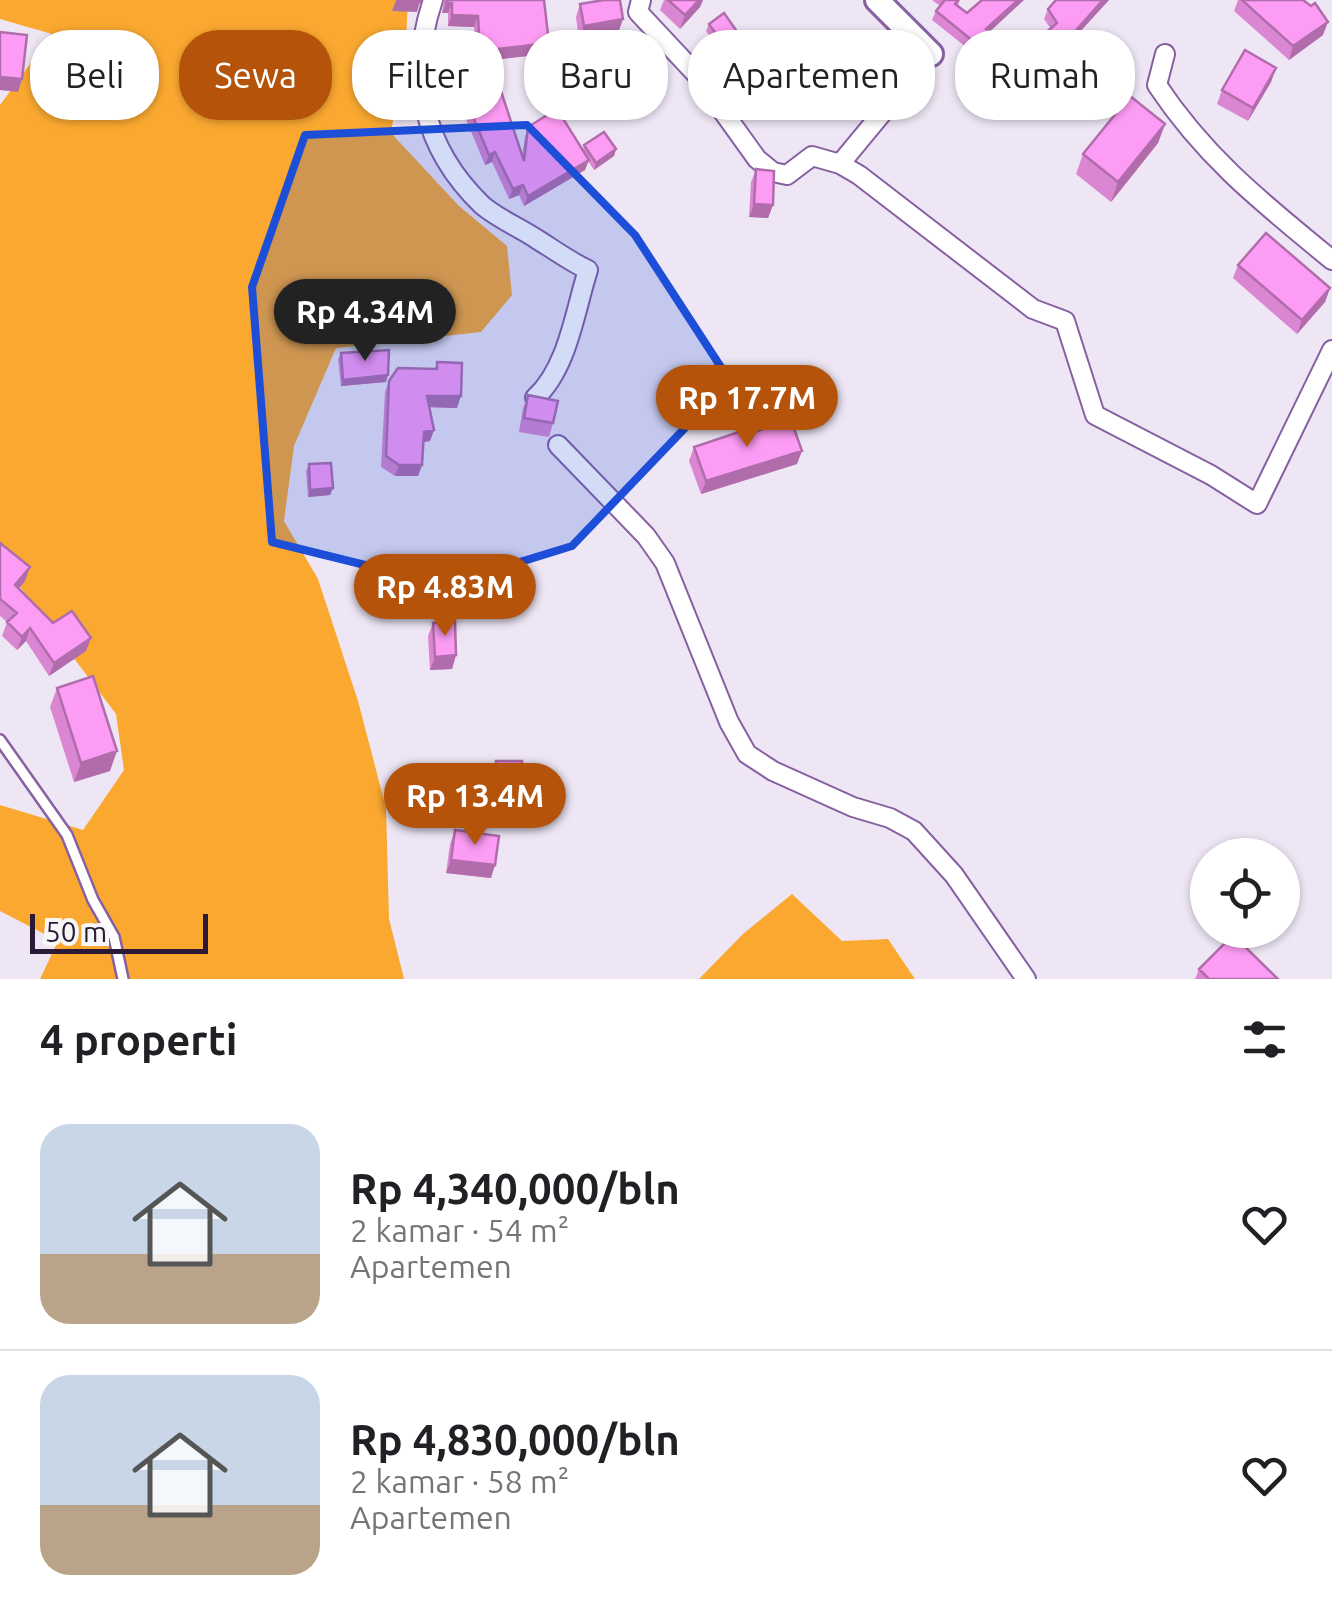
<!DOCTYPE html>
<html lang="id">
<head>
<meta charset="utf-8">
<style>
	body { margin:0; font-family:Ubuntu,sans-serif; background:#f2f2f2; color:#202124; height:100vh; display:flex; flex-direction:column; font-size:38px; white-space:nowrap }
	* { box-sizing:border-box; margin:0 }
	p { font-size:32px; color:#757577 }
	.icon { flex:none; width:55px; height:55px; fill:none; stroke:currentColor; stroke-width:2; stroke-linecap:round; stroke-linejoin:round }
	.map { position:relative; height:979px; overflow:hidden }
	.details { display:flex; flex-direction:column; background:#fff; flex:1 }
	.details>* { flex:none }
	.guide { position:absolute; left:30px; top:30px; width:1272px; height:90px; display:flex; gap:20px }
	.fabs { position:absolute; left:1190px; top:838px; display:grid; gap:20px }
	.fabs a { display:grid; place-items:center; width:110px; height:110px; border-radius:50%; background:#fff; box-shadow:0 2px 8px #0004; font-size:50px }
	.scale { position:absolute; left:30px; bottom:25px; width:178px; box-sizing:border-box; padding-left:10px; border:5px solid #2a1a35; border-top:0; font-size:28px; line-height:35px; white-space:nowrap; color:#2a1a35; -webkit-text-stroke:8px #f7f7f7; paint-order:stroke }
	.price { position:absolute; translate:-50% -85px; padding:0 22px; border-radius:35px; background:#b45309; color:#fff; font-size:32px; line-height:65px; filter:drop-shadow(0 2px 5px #0008) }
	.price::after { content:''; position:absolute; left:50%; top:60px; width:30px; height:22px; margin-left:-15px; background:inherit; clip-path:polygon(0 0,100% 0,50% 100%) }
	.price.active { background:#222; color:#fff }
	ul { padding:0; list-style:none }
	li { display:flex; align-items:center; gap:30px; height:250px; padding:0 40px }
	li+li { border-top:2px solid #e0e0e0 }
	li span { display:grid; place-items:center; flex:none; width:280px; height:200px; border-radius:30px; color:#555 }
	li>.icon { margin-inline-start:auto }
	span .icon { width:120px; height:120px; fill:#fffc; stroke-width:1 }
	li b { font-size:42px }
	h2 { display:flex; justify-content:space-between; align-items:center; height:120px; padding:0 40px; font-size:42px }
	.chip { padding:0 35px; border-radius:40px; background:#fff; box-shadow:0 2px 8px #0004; font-size:35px; line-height:90px }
	.chip.active { background:#b45309; color:#fff }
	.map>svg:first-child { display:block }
	.green { fill:#faa830 }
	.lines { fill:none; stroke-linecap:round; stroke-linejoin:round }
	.service-casing { stroke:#8760a2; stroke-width:14 }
	.minor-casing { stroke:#8760a2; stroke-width:22 }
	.tertiary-casing { stroke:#8760a2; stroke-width:28 }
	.service { stroke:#fff; stroke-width:9 }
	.minor { stroke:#fff; stroke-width:18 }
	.tertiary { stroke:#fff; stroke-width:22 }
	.wall { fill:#da86d2 }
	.shaded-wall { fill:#b16dab }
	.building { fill:#fd9cf4; stroke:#b16dab; stroke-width:2.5 }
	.marked { fill:#1d4ed8; fill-opacity:0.2; stroke:#1d4ed8; stroke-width:8; stroke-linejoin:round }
</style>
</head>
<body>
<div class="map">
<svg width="1332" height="979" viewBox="0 0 1332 979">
	<rect width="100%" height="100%" fill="#eee6f5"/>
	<path class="green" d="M 0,0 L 408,0 L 406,41 L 391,133 L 459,206 L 507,246 L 512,295 L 481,332 L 336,348 L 294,446 L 284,521 L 318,579 L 358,701 L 386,808 L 389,919 L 404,979 L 40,979 L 58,941 L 0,911 L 0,805 L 83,830 L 124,770 L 116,714 L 14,579 L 0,549 L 0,105 L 52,34 L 0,19 Z
		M 792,894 L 842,941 L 888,939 L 915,979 L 699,979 L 743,934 Z"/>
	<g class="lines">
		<g class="service-casing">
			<path id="service" d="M 0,740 L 67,835 L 93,900 L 114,937 L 123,979"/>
		</g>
		<g class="minor-casing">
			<path id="minor" d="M 433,0 C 407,76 423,148 482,205 C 497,218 518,227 535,238 C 553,249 569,261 588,270 C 575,310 568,368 535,398
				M 641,0 L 638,12 L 696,74 L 757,159 L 773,172 L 787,175 L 812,156 L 840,164 L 859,175 L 1033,309 L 1065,321 L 1095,415 L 1211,475 L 1257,504 L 1332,350
				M 1165,54 L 1157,85 C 1206,159 1264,204 1332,260
				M 840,164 L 931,54
				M 558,445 L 646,536 L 665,563 L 729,722 L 747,754 L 773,771 L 853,807 L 890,818 L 914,831 L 954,875 L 1026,979"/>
		</g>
		<g class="tertiary-casing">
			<path id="tertiary" d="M 877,0 L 931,54"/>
		</g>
		<use href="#service" class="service"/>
		<use href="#minor" class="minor"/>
		<use href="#tertiary" class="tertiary"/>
	</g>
	<path class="wall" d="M 444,0 L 544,0 L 545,54 L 491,60 L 522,156 L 525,137 L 528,127 L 583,150 L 584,145 L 616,149 L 614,156 L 594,170 L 588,161 L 585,170 L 524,206 L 519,195 L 509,199 L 492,162 L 485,165 L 460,105 L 444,108 L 437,76 L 441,66 L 476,58 L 474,27 L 448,26 L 448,13 L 442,13 Z
		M 664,0 L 703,0 L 700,7 L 680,29 L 660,10 Z
		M 932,0 L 960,0 L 958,5 L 1001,40 L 998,49 L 986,63 L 932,20 L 936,11 L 940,6 Z
		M 1056,0 L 1109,0 L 1079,33 L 1078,46 L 1032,78 L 1019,64 L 1022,53 L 1051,29 L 1044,19 L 1048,9 Z
		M 1238,0 L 1303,0 L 1323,35 L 1289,60 L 1234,11 Z
		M 580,4 L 623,19 L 618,33 L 579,39 L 576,17 Z
		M 709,24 L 738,33 L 736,39 L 720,50 L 706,31 Z
		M 1276,68 L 1271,82 L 1248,121 L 1217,104 L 1222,90 Z
		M 1165,124 L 1158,143 L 1111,202 L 1076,174 L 1083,154 Z
		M 756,169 L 773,205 L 768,218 L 749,217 L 751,182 Z
		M 1238,265 L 1330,288 L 1325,302 L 1297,334 L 1233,278 Z
		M 341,353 L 386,382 L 341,386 L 338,359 Z
		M 437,362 L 457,408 L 429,407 L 434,430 L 430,441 L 423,442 L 422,465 L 418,476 L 395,476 L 381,467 L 385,392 L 389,381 L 435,369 Z
		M 528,395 L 553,423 L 549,437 L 519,432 L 523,408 Z
		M 694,447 L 797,464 L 701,494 L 689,461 Z
		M 309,464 L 333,488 L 330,495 L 308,497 L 306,471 Z
		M 0,543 L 30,567 L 25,581 L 18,589 L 53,623 L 86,651 L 49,676 L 26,641 L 17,650 L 2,636 L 7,622 L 0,616 Z
		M 433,623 L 456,655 L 452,669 L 430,670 L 428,636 Z
		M 57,688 L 110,771 L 74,782 L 50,707 Z
		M 496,761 L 517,804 L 491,804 L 491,774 Z
		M 455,830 L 491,878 L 446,873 L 450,844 Z
		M 1199,969 L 1278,979 L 1195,979 Z"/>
	<path class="shaded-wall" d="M 699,0 L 703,0 L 700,7 L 680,29 L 685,15 Z
		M 1018,0 L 1024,0 L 983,38 L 986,29 Z
		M 1103,0 L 1109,0 L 1073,39 L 1077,29 Z
		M 396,1 L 420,2 L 417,12 L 392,11 Z
		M 446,3 L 452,3 L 448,13 L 442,13 Z
		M 452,15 L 478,16 L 474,27 L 448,26 Z
		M 623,19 L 618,33 L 579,39 L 584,26 Z
		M 1328,22 L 1323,35 L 1289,60 L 1293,46 Z
		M 738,33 L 736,39 L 720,50 L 723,44 Z
		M 1082,36 L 1078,46 L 1032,78 L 1035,68 Z
		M 1001,40 L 998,49 L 986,63 L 989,54 Z
		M 549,43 L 545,54 L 476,62 L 480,51 Z
		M 1276,68 L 1271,82 L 1248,121 L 1253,108 Z
		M 0,77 L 22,79 L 18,92 L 0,90 Z
		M 533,85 L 584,92 L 582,99 L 531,92 Z
		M 464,95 L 460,105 L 444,108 L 448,98 Z
		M 1165,124 L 1158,143 L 1111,202 L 1118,182 Z
		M 616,149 L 614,156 L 594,170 L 596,163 Z
		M 495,152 L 492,162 L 485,165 L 489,155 Z
		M 589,160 L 585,170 L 524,206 L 528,196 Z
		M 523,185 L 519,195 L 509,199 L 513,189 Z
		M 754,204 L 773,205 L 768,218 L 749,217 Z
		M 1330,288 L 1325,302 L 1297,334 L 1302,320 Z
		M 388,375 L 386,382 L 341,386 L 343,380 Z
		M 427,396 L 461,396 L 457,408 L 423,407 Z
		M 434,430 L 430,441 L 420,443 L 424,432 Z
		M 802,451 L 797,464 L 701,494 L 706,481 Z
		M 399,465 L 422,465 L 418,476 L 395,476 Z
		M 333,488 L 330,495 L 308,497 L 310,490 Z
		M 30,567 L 25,581 L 10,599 L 15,585 Z
		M 30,628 L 26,641 L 17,650 L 22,637 Z
		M 91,638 L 86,651 L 49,676 L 54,663 Z
		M 456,655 L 452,669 L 430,670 L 435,657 Z
		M 117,751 L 110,771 L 74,782 L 81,763 Z
		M 496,791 L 522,791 L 517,804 L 491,804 Z
		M 451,860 L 495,865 L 491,878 L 446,873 Z"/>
	<path class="building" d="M 396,0 L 421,0 L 420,2 Z
		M 447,0 L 544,0 L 549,43 L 480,51 L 478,16 L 452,15 L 452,3 L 446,3 Z
		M 604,0 L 620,0 L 623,19 L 584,26 L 580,4 Z
		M 668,0 L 699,0 L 685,15 Z
		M 945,0 L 958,0 L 955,4 L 967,13 L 982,0 L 1018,0 L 986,29 L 1001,40 L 989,54 L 936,11 Z
		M 1056,0 L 1103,0 L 1077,29 L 1082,36 L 1035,68 L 1022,53 L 1057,23 L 1048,9 Z
		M 1242,0 L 1303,0 L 1311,6 L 1315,3 L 1328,22 L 1293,46 Z
		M 724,13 L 738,33 L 723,44 L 709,24 Z
		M 0,32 L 27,35 L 22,79 L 0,77 Z
		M 1245,50 L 1276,68 L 1253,108 L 1222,90 Z
		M 489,55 L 524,161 L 528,127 L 557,109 L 589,160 L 528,196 L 523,185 L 513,189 L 495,152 L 489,155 L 464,95 L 448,98 L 441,66 Z
		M 583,60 L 584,92 L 533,85 L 537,62 Z
		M 1130,96 L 1165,124 L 1118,182 L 1083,154 Z
		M 604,132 L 616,149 L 596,163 L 584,145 Z
		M 756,169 L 774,171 L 773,205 L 754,204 Z
		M 1266,233 L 1330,288 L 1302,320 L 1238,265 Z
		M 389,350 L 388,375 L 343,380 L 341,353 Z
		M 437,362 L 462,363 L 461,396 L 427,396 L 434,430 L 424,432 L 422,465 L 399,465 L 386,456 L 389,381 L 398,368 L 437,369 Z
		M 528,395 L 558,401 L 553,423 L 524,418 Z
		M 791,420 L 802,451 L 706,481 L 694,447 L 742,431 L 743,436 Z
		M 331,463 L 333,488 L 310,490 L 309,464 Z
		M 0,543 L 30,567 L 15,585 L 53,623 L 72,611 L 91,638 L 54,663 L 30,628 L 22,637 L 7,622 L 17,613 L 0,599 Z
		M 455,622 L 456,655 L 435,657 L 433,623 Z
		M 93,676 L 117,751 L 81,763 L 57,688 Z
		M 496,761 L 522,761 L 522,791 L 496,791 Z
		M 455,830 L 499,836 L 495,865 L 451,860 Z
		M 1233,935 L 1278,979 L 1209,979 L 1199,969 Z"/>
	<path class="marked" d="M 527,125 L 635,235 L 730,381 L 572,546 L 446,585 L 272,542 L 252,287 L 305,135 Z"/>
</svg>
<div class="fabs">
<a><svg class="icon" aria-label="locate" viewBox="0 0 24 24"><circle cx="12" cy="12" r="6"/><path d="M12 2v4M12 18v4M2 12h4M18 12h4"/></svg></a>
</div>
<div class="scale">50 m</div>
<b class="price active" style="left:365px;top:364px">Rp 4.34M</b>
<b class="price" style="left:747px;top:450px">Rp 17.7M</b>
<b class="price" style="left:445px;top:639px">Rp 4.83M</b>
<b class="price" style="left:475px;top:848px">Rp 13.4M</b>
<div class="guide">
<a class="chip">Beli</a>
<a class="chip active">Sewa</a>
<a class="chip">Filter</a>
<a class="chip">Baru</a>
<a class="chip">Apartemen</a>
<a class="chip">Rumah</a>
</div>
</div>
<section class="details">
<h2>4 properti<svg class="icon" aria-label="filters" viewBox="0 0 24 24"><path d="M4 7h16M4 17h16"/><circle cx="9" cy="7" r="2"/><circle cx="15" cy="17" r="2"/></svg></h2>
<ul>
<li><span style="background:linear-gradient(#c9d6e8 65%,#b9a48a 0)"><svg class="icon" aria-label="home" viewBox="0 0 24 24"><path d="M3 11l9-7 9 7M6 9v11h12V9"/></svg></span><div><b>Rp 4,340,000/bln</b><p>2 kamar · 54 m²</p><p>Apartemen</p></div><svg class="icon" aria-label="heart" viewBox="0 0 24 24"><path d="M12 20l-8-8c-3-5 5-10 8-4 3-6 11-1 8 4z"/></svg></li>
<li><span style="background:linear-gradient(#c9d6e8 65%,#b9a48a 0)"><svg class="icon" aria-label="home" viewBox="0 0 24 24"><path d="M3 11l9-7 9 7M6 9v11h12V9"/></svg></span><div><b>Rp 4,830,000/bln</b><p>2 kamar · 58 m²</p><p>Apartemen</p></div><svg class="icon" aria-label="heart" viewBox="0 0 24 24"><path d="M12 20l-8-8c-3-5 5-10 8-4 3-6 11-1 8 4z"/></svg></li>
</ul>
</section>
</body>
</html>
